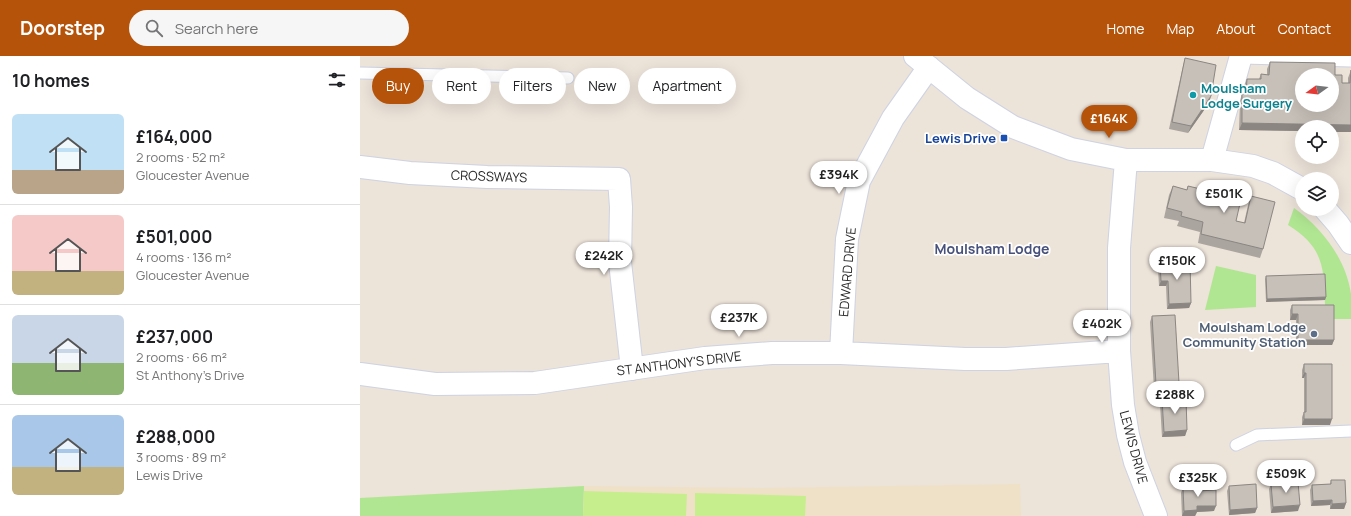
<!DOCTYPE html>
<html lang="en">
<head>
<meta charset="utf-8">
<style>
	body { margin:0; font-family:Manrope,sans-serif; background:#f6f6f6; color:#202124; height:100vh; display:flex; flex-direction:column; font-size:15px; white-space:nowrap }
	* { box-sizing:border-box; margin:0 }
	p { font-size:13px; color:#757577 }
	.icon { flex:none; width:22px; height:22px; fill:none; stroke:currentColor; stroke-width:2; stroke-linecap:round; stroke-linejoin:round }
	.map { position:relative; flex:1; overflow:hidden }
	.drawer { display:flex; flex-direction:column; background:#fff; width:360px }
	.drawer>* { flex:none }
	.hud { position:absolute; left:12px; top:12px; width:380px; height:36px; display:flex; gap:8px }
	.needle { width:26px; rotate:255deg }
	.fabs { position:absolute; left:935px; top:12px; display:grid; gap:8px }
	.fabs a { display:grid; place-items:center; width:44px; height:44px; border-radius:50%; background:#fff; box-shadow:0 4px 16px #0002; font-size:20px }
	.price { position:absolute; translate:-50% -34px; padding:0 9px; border-radius:14px; background:#fff; color:#222; font-size:13px; line-height:26px; filter:drop-shadow(0 1px 2px #0008) }
	.price::after { content:''; position:absolute; left:50%; top:24px; width:12px; height:9px; margin-left:-6px; background:inherit; clip-path:polygon(0 0,100% 0,50% 100%) }
	.price.active { background:#b45309; color:#fff }
	ul { padding:0; list-style:none }
	li { display:flex; align-items:center; gap:12px; height:100px; padding:0 12px }
	li+li { border-top:1px solid #e0e0e0 }
	li span { display:grid; place-items:center; flex:none; width:112px; height:80px; border-radius:6px; color:#555 }
	li>.icon { margin-inline-start:auto }
	span .icon { width:48px; height:48px; fill:#fffc; stroke-width:1 }
	li b { font-size:17px }
	h2 { display:flex; justify-content:space-between; align-items:center; height:48px; padding:0 12px; font-size:17px }
	.chip { padding:0 14px; border-radius:18px; background:#fff; box-shadow:0 4px 16px #0002; font-size:14px; line-height:36px }
	.chip.active { background:#b45309; color:#fff }
	header { display:flex; align-items:center; gap:24px; box-sizing:border-box; height:56px; padding:0 20px; background:#b45309; color:#fff }
	header strong { font-size:19px }
	nav { display:flex; gap:22px; margin-inline-start:auto; font-size:14px }
	.search { width:280px; height:36px; background:#f6f6f6; display:flex; align-items:center; gap:10px; box-sizing:border-box; padding:0 14px; border-radius:22px; color:#757577; font-size:15px }
	main { display:flex; flex:1; min-height:0 }
	.map>svg:first-child { display:block }
	.education { fill:#efe1c7 }
	.grass { fill:#b0e692 }
	.pitch { fill:#c7ee8d }
	.lines { fill:none; stroke-linecap:round; stroke-linejoin:round }
	.service-casing { stroke:#ced2e2; stroke-width:13 }
	.minor-casing { stroke:#ced2e2; stroke-width:24 }
	.service { stroke:#fff; stroke-width:11 }
	.minor { stroke:#fff; stroke-width:22 }
	.wall { fill:#aba59f }
	.shaded-wall { fill:#8b8682 }
	.building { fill:#c7c0b9; stroke:#8b8682; fill-rule:evenodd }
	.culture-dot { fill:#0f9aa8; stroke:#fff; stroke-width:1.5 }
	.transit-dot { fill:#1a4fb4; stroke:#fff; stroke-width:1.5 }
	.service-dot { fill:#5c6f8a; stroke:#fff; stroke-width:1.5 }
	.labels { text-anchor:middle; dominant-baseline:central; stroke-width:3.5; stroke-linejoin:round; paint-order:stroke }
	.culture-label { font-size:13px; font-weight:bold; fill:#0d838f; stroke:#fff; text-anchor:start }
	.transit-label { font-size:13px; font-weight:bold; fill:#164399; stroke:#fff; text-anchor:end }
	.street-label { font-size:13px; fill:#282828; stroke:#fff }
	.service-label { font-size:13px; font-weight:bold; fill:#4e5e75; stroke:#fff; text-anchor:end }
	.neighbourhood-label { font-size:14px; font-weight:bold; fill:#47517b; stroke:#fff }
</style>
</head>
<body>
<header>
<strong>Doorstep</strong>
<div class="search"><svg class="icon" aria-label="search" viewBox="0 0 24 24"><circle cx="10" cy="10" r="6"/><path d="M15 15l6 6"/></svg>Search here</div>
<nav><a>Home</a><a>Map</a><a>About</a><a>Contact</a></nav>
</header>
<main>
<section class="drawer">
<h2>10 homes<svg class="icon" aria-label="filters" viewBox="0 0 24 24"><path d="M4 7h16M4 17h16"/><circle cx="9" cy="7" r="2"/><circle cx="15" cy="17" r="2"/></svg></h2>
<ul>
<li><span style="background:linear-gradient(#bfe0f5 70%,#b9a48a 0)"><svg class="icon" aria-label="home" viewBox="0 0 24 24"><path d="M3 11l9-7 9 7M6 9v11h12V9"/></svg></span><div><b>£164,000</b><p>2 rooms · 52 m²</p><p>Gloucester Avenue</p></div></li>
<li><span style="background:linear-gradient(#f6c9c9 70%,#c2b280 0)"><svg class="icon" aria-label="home" viewBox="0 0 24 24"><path d="M3 11l9-7 9 7M6 9v11h12V9"/></svg></span><div><b>£501,000</b><p>4 rooms · 136 m²</p><p>Gloucester Avenue</p></div></li>
<li><span style="background:linear-gradient(#c9d6e8 60%,#8fb573 0)"><svg class="icon" aria-label="home" viewBox="0 0 24 24"><path d="M3 11l9-7 9 7M6 9v11h12V9"/></svg></span><div><b>£237,000</b><p>2 rooms · 66 m²</p><p>St Anthony's Drive</p></div></li>
<li><span style="background:linear-gradient(#a9c7e8 65%,#c2b280 0)"><svg class="icon" aria-label="home" viewBox="0 0 24 24"><path d="M3 11l9-7 9 7M6 9v11h12V9"/></svg></span><div><b>£288,000</b><p>3 rooms · 89 m²</p><p>Lewis Drive</p></div></li>
</ul>
</section>
<div class="map">
<svg width="991" height="460" viewBox="0 0 991 460">
	<rect width="100%" height="100%" fill="#ece3d9"/>
	<path class="education" d="M 660,428 L 661,460 L 0,460 L 0,442 L 224,430 L 400,432 Z"/>
	<path class="grass" d="M 934,152 C 962,172 986,203 991,238 C 991,246 991,255 991,263 L 972,263 L 972,249 L 965,249 C 964,210 963,191 928,169 Z
		M 856,210 L 896,219 L 896,251 L 845,254 Z
		M 224,430 L 223,460 L 0,460 L 0,442 Z"/>
	<path class="pitch" d="M 224,435 L 327,438 L 326,460 L 223,460 Z
		M 335,437 L 446,440 L 445,460 L 335,460 Z"/>
	<g class="lines">
		<g class="service-casing">
			<path id="service" d="M 881,2 L 991,5
				M 0,17 L 208,22
				M 876,389 L 897,379 L 991,375"/>
		</g>
		<g class="minor-casing">
			<path id="minor" d="M 555,0 L 607,42 L 653,71 L 711,93 L 766,104 L 852,104 L 893,110 L 913,117 L 942,133
				M 766,104 L 759,192 L 759,295 L 763,349 L 768,379 L 775,406 L 796,460
				M 852,104 L 881,0
				M 0,111 L 50,117 L 127,121 L 259,123 L 261,151 L 260,206 L 272,313
				M 965,153 L 978,168 L 991,187
				M 481,297 L 487,183 L 499,125 L 533,62 L 569,11
				M 0,318 L 75,328 L 175,327 L 345,302 L 412,297 L 481,297 L 605,303 L 646,303 L 759,295"/>
		</g>
		<use href="#service" class="service"/>
		<use href="#minor" class="minor"/>
	</g>
	<path class="wall" d="M 825,2 L 849,47 L 828,77 L 809,73 L 823,10 Z
		M 910,6 L 975,19 L 982,27 L 988,27 L 988,22 L 991,14 L 991,76 L 879,74 L 880,46 L 882,38 L 884,38 L 884,30 L 887,23 L 899,23 L 901,18 L 907,19 L 907,13 Z
		M 850,129 L 864,139 L 876,165 L 884,167 L 888,149 L 891,140 L 903,193 L 900,202 L 838,187 L 840,176 L 817,170 L 819,165 L 804,162 L 809,139 L 813,130 L 827,134 L 828,130 L 848,135 Z
		M 800,206 L 831,247 L 829,252 L 807,253 L 806,230 L 799,230 L 798,212 Z
		M 906,220 L 966,241 L 965,244 L 906,246 L 905,223 Z
		M 932,249 L 974,284 L 972,289 L 936,289 L 936,264 L 930,264 L 930,254 Z
		M 792,260 L 817,332 L 794,333 L 790,266 Z
		M 944,308 L 970,369 L 942,369 L 942,361 L 944,356 L 944,322 L 942,322 L 942,314 Z
		M 802,343 L 827,374 L 825,380 L 802,381 L 800,348 Z
		M 971,424 L 986,447 L 984,453 L 970,453 L 970,449 L 951,450 L 950,434 L 952,429 L 970,428 Z
		M 911,428 L 938,455 L 911,457 L 909,433 Z
		M 869,430 L 897,452 L 895,457 L 869,459 L 867,435 Z
		M 823,431 L 837,435 L 854,455 L 837,456 L 835,460 L 822,460 L 821,437 Z"/>
	<path class="shaded-wall" d="M 851,40 L 849,47 L 828,77 L 831,70 Z
		M 882,67 L 991,69 L 991,76 L 972,76 L 972,71 L 942,71 L 942,75 L 879,74 Z
		M 801,225 L 808,225 L 806,230 L 799,230 Z
		M 966,241 L 965,244 L 906,246 L 907,243 Z
		M 831,247 L 829,252 L 807,253 L 809,248 Z
		M 932,258 L 938,258 L 936,264 L 930,264 Z
		M 938,284 L 974,284 L 972,289 L 936,289 Z
		M 944,317 L 946,317 L 944,322 L 942,322 Z
		M 819,327 L 817,332 L 794,333 L 796,328 Z
		M 944,363 L 972,363 L 970,369 L 942,369 Z
		M 827,374 L 825,380 L 802,381 L 804,376 Z
		M 972,444 L 970,449 L 951,450 L 953,445 Z
		M 986,447 L 984,453 L 970,453 L 972,448 Z
		M 940,449 L 938,455 L 911,457 L 913,451 Z
		M 837,450 L 856,450 L 854,455 L 837,456 L 835,460 L 822,460 L 824,455 Z
		M 897,452 L 895,457 L 869,459 L 870,454 Z"/>
	<path class="building" d="M 825,2 L 856,9 L 851,40 L 831,70 L 812,66 Z
		M 910,6 L 975,7 L 975,19 L 982,19 L 982,27 L 990,27 L 991,14 L 991,69 L 882,67 L 882,38 L 886,38 L 887,23 L 901,23 L 901,18 L 909,19 ZM 942,19 L 972,19 L 972,49 L 942,49 Z
		M 850,129 L 865,132 L 864,139 L 881,143 L 876,165 L 885,167 L 891,140 L 915,146 L 903,193 L 841,178 L 843,166 L 821,160 L 822,156 L 807,152 L 813,130 L 827,134 L 828,130 L 849,135 Z
		M 830,205 L 831,247 L 809,248 L 808,225 L 801,225 L 800,206 Z
		M 965,218 L 966,241 L 907,243 L 906,220 Z
		M 932,249 L 974,249 L 974,284 L 938,284 L 938,258 L 932,258 Z
		M 815,259 L 819,327 L 796,328 L 792,260 Z
		M 944,308 L 972,308 L 972,363 L 944,363 L 944,356 L 946,356 L 946,317 L 944,317 Z
		M 826,342 L 827,374 L 804,376 L 802,343 Z
		M 971,424 L 985,424 L 986,447 L 972,448 L 972,444 L 953,445 L 952,429 L 971,428 Z
		M 938,426 L 940,449 L 913,451 L 911,428 Z
		M 896,428 L 897,452 L 870,454 L 869,430 Z
		M 823,431 L 836,431 L 837,435 L 856,434 L 856,450 L 837,450 L 837,454 L 824,455 Z"/>
	<circle class="culture-dot" cx="833" cy="39" r="4"/>
	<rect class="transit-dot" x="640" y="78" width="8" height="8" rx="2"/>
	<circle class="service-dot" cx="954" cy="278" r="4"/>
	<g class="labels">
		<g class="culture-label">
			<text x="841" y="32">Moulsham<tspan x="841" dy="15">Lodge Surgery</tspan></text>
		</g>
		<g class="transit-label">
			<text x="636" y="82">Lewis Drive</text>
		</g>
		<g class="street-label">
			<text transform="translate(129 120) rotate(2)">CROSSWAYS</text>
			<text transform="translate(487 216) rotate(-85)">EDWARD DRIVE</text>
			<text transform="translate(319 307) rotate(-7)">ST ANTHONY'S DRIVE</text>
			<text transform="translate(774 391) rotate(75)">LEWIS DRIVE</text>
		</g>
		<g class="service-label">
			<text x="946" y="271">Moulsham Lodge<tspan x="946" dy="15">Community Station</tspan></text>
		</g>
		<g class="neighbourhood-label">
			<text x="632" y="192">Moulsham Lodge</text>
		</g>
	</g>
</svg>
<div class="fabs">
<a><svg class="needle" viewBox="-14 -14 28 28"><path d="M0-13l5 13h-10z" fill="#e53935"/><path d="M0 13l5-13h-10z" fill="#757577"/></svg></a>
<a><svg class="icon" aria-label="locate" viewBox="0 0 24 24"><circle cx="12" cy="12" r="6"/><path d="M12 2v4M12 18v4M2 12h4M18 12h4"/></svg></a>
<a><svg class="icon" aria-label="layers" viewBox="0 0 24 24"><path d="M12 4l9 5-9 5-9-5zM3 14l9 5 9-5"/></svg></a>
</div>
<b class="price active" style="left:749px;top:83px">£164K</b>
<b class="price" style="left:479px;top:139px">£394K</b>
<b class="price" style="left:864px;top:158px">£501K</b>
<b class="price" style="left:244px;top:220px">£242K</b>
<b class="price" style="left:817px;top:225px">£150K</b>
<b class="price" style="left:379px;top:282px">£237K</b>
<b class="price" style="left:742px;top:288px">£402K</b>
<b class="price" style="left:815px;top:359px">£288K</b>
<b class="price" style="left:926px;top:438px">£509K</b>
<b class="price" style="left:838px;top:442px">£325K</b>
<div class="hud">
<a class="chip active">Buy</a>
<a class="chip">Rent</a>
<a class="chip">Filters</a>
<a class="chip">New</a>
<a class="chip">Apartment</a>
</div>
</div>
</main>
</body>
</html>
